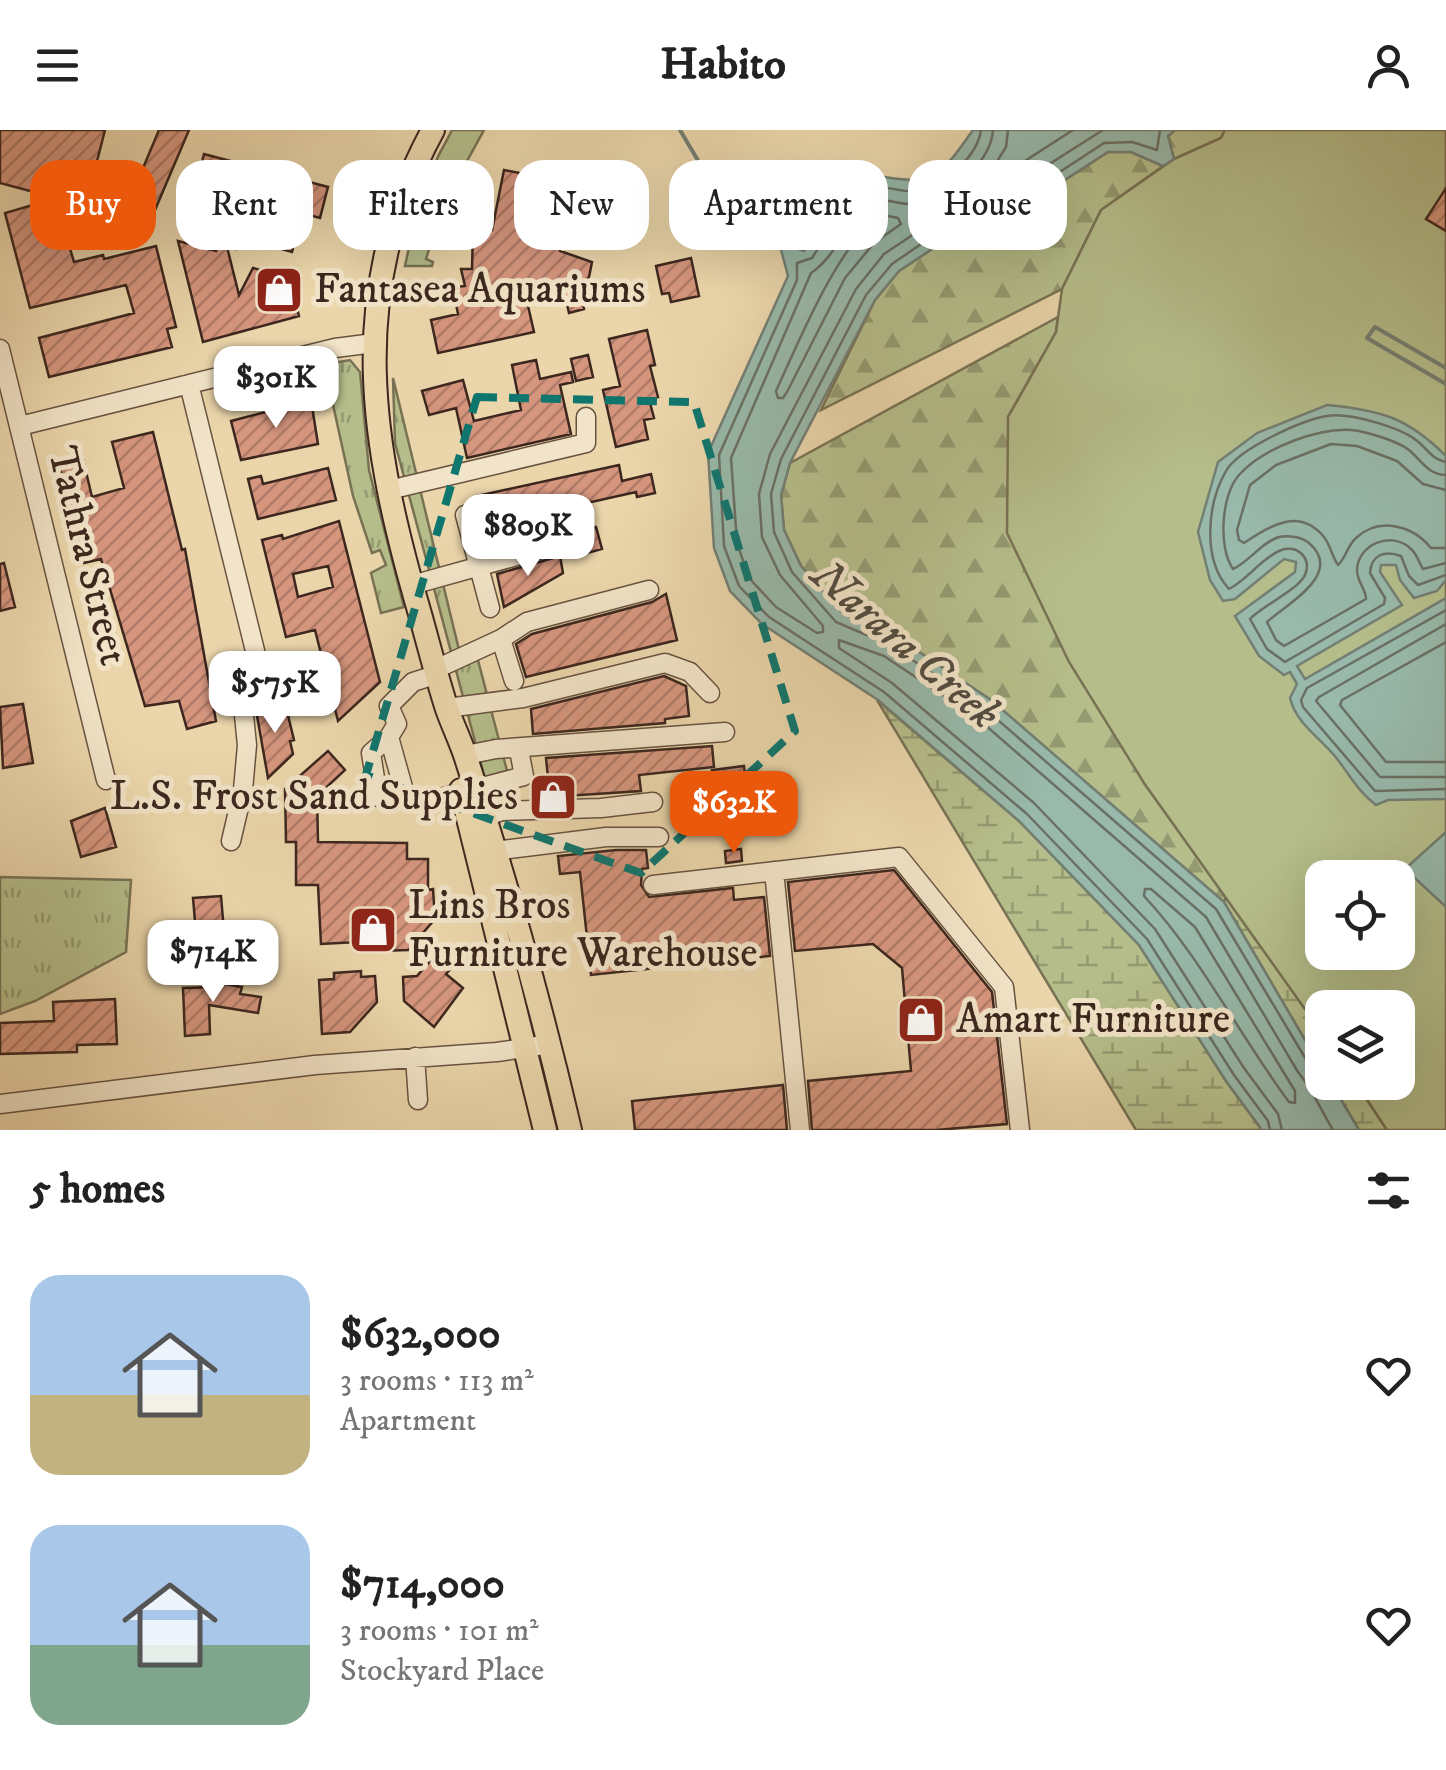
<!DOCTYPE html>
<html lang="en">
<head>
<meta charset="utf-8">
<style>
	body { margin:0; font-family:"IM FELL DW Pica",serif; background:#f2f2f2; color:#222; height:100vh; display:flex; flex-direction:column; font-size:38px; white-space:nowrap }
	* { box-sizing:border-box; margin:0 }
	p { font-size:32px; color:#767676 }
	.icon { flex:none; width:55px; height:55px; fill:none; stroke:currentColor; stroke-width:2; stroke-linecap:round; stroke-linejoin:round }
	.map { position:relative; height:1000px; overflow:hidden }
	.details { display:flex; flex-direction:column; background:#fff; flex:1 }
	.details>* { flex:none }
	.hud { position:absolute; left:30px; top:30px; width:1388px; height:90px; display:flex; gap:20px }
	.buttons { position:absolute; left:1305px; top:730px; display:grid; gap:20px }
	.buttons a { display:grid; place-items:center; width:110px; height:110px; border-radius:20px; background:#fff; box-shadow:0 10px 40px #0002; font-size:50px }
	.price { position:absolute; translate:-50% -85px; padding:0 22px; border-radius:20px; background:#fff; color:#222; font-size:32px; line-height:65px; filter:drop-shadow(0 2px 5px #0008) }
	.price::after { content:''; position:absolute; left:50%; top:60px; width:30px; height:22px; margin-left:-15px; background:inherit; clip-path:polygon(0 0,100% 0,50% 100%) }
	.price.active { background:#ea580c; color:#fff }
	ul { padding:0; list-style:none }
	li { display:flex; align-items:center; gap:30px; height:250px; padding:0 30px }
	li span { display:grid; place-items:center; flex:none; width:280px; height:200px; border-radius:30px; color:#555 }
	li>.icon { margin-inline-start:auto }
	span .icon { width:120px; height:120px; fill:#fffc; stroke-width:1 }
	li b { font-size:42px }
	h2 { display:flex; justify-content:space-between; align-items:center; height:120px; padding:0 30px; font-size:42px }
	.tag { padding:0 35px; border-radius:30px; background:#fff; box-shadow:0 10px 40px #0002; font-size:35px; line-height:90px }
	.tag.active { background:#ea580c; color:#fff }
	header { display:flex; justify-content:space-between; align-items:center; height:130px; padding:0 30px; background:#fff; font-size:45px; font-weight:700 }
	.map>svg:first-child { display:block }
	.grass { fill:url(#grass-tufts); stroke:#787254; stroke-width:2.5 }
	.forest { fill:url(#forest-firs); stroke:#787254; stroke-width:2.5 }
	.wetland { fill:url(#wetland-marsh); stroke:#787254; stroke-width:2.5 }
	.pitch { fill:#b5be8b; stroke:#787254; stroke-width:2.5; fill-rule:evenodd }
	.water { fill:#98b9ab; stroke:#737f73; stroke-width:2.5 }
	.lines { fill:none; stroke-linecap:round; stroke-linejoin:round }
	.shore { stroke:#6a7064; stroke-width:2.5 }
	.stream { stroke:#737f73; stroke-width:4 }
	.building { fill:url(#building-hatch); stroke:#3c271e; stroke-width:2.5; fill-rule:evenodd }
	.minor-casing { stroke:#685341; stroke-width:21 }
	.major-casing { stroke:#3c271e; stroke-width:26 }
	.minor { stroke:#f2e4c8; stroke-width:18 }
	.major { stroke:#ebd6ab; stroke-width:22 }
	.marked { fill:none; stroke:#0f766e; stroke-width:8; stroke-dasharray:20 12; stroke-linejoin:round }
	.labels { text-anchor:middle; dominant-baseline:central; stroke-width:10; stroke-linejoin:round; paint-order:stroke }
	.poi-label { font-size:42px; fill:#3c271e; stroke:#f2e4c8; text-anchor:start }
	.street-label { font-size:42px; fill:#3c271e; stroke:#f2e4c8 }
	.water-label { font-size:45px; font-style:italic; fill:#534c41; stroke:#f2e4c8 }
</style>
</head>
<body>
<header><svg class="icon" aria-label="menu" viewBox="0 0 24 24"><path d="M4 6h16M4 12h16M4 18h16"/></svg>Habito<svg class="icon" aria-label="person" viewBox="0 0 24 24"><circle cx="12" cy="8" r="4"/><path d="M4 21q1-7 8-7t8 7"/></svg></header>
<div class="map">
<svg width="1446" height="1000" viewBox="0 0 1446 1000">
	<defs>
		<pattern id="grass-tufts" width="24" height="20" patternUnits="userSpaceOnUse" patternTransform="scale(2.5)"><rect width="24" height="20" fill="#b5be8b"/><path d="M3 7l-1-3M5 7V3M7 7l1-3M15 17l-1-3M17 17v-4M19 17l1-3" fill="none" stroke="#949a71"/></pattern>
		<pattern id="forest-firs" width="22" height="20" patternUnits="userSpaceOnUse" patternTransform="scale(2.5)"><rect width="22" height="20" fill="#b5be8b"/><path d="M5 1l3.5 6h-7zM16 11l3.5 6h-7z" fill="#949a71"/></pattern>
		<pattern id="wetland-marsh" width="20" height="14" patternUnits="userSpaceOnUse" patternTransform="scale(2.5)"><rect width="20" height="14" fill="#b5be8b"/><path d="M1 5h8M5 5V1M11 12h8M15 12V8" fill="none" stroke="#949a71"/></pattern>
		<pattern id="building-hatch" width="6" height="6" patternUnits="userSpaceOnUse" patternTransform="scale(2.5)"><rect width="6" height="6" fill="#d6967e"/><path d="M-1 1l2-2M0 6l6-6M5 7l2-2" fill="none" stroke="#af7a67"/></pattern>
	</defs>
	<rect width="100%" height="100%" fill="#ebd6ab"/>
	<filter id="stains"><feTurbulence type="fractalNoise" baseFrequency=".002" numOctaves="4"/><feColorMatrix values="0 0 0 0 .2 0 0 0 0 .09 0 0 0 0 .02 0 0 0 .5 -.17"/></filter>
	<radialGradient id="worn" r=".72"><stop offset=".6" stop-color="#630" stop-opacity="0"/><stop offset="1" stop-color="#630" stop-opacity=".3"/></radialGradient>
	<path class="grass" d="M 452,0 L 484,0 L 449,64 C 422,40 439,28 452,0 Z
		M 412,103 L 433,106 L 426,129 L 433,132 L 432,136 L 405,136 Z
		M 350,230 L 360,242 L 369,340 L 404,477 L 381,483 L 371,443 L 386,435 L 380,420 L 372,423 L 353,366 L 328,252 L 291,260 L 287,241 Z
		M 393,248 L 460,524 L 474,515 L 511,656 L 497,658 L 501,676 L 491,671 L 395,313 Z
		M 0,747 L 131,750 L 126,822 L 35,871 L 0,884 Z"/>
	<path class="forest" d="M 1175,0 L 1225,0 L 1221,8 L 1174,29 L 1168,6 Z
		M 1108,22 L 1131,22 L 1163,36 L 1101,80 L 1062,159 L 821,280 L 875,170 L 899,141 L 932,119 L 1002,82 L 1026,75 Z
		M 1058,187 L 1056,202 L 1008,287 L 1144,653 L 1226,766 L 1224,772 L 991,570 L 895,506 L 843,484 L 801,436 L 784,400 L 781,365 L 790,333 Z"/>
	<path class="wetland" d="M 877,570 L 1019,691 L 1139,815 L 1226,951 L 1262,1000 L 1136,1000 Z
		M 1226,766 L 1322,903 L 1322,939 L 1224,772 Z
		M 1331,953 L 1356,953 L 1387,1000 L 1359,1000 Z"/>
	<path class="pitch" d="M 1225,0 L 1446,0 L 1446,1000 L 1387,1000 L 1356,953 L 1398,952 L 1398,878 L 1322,878 L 1322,903 L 1144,653 L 1069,532 L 1007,403 L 1008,287 L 1056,202 L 1062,159 L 1101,80 L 1174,29 L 1221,8 ZM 1322,748 L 1398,748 L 1398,822 L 1322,822 Z"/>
	<path class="water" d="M 973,0 L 1175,0 L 1168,6 L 1174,29 L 1163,36 L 1131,22 L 1108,22 L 1026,75 L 1002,82 L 932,119 L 899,141 L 875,170 L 790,333 L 781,365 L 784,400 L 801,436 L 843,484 L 895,506 L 991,570 L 1224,772 L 1322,939 L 1322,952 L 1331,953 L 1359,1000 L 1262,1000 L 1226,951 L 1139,815 L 1019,691 L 878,570 L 762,494 L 730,461 L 714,418 L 708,323 L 788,146 L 779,112 L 804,121 C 828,86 838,69 874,45 C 933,57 940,47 973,0 Z
		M 1327,275 C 1380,280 1407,287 1446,326 L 1446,450 L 1437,461 L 1414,468 L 1400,450 L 1396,435 L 1381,435 L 1380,442 L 1402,475 L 1297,536 L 1305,549 L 1446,468 L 1446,669 L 1388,670 L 1376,675 C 1358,661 1353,650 1338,630 C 1322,609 1296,594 1290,568 L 1297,554 L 1290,542 L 1284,545 L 1259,526 L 1235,486 L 1295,442 L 1296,432 L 1284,429 L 1235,469 L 1223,471 L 1210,450 L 1198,402 L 1218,332 L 1257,303 Z
		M 1446,702 L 1446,777 L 1405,739 Z"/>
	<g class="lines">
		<path class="shore" d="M 981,0 C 978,24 946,56 922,61 C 908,64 889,57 875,56 L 840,84 L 812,128 L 797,133 L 797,150 L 719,325 L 724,416 L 739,456 L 769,487 L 884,562 L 1027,684 L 1147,809 L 1234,945 L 1268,991 L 1270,1000
			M 993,0 C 991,30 954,65 926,73 C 912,77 893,71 878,69 C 845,90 839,124 811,143 L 731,328 L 737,413 L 749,448 L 776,477 L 817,503 L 823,502 L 823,496 L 780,445 L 762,407 L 759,364 L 770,324 L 856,159 L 884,124 L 920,100 L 992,61 L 1018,54 L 1103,0
			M 1008,0 L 1006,17 L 993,38 L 997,44 L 1011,40 L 1073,0
			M 1160,0 L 1157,20 L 1132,12 L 1104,13 L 1023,66 L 997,73 L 927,110 L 892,134 L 866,165 L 781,329 L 771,364 L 774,402 L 792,442 L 836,492 L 890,515 L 984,578 L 1216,779 L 1310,936 L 1322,943
			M 883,85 L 898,88 L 901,94 L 874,113 L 845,148 L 787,262 L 783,268 L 778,268 L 776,261 C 797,216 840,108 883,85 Z
			M 1446,332 C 1432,330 1427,318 1416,310 C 1399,297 1348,282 1327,286 C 1302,290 1238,319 1226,341 C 1207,374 1202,430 1229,459 C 1247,450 1260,430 1279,421 C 1295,413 1313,427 1305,445 C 1298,460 1262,476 1250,489 L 1267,519 L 1285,532 L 1384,474 L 1385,468 L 1370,443 C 1371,425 1384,420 1401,426 L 1409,446 L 1418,455 L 1446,445
			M 1446,345 C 1427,344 1422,331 1409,320 C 1397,311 1373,304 1359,301 C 1324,294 1263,318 1239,345 C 1221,365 1218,418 1233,439 C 1249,432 1262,412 1279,407 C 1289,405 1302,407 1309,413 C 1345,444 1285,475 1267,492 L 1276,510 L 1284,516 L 1366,469 C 1366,459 1357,452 1357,440 C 1358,414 1392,400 1411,419 C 1417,424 1419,433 1423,439 L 1446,433
			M 1446,360 L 1423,354 L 1397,331 L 1357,316 L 1331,314 L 1276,335 L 1250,355 L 1237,400 L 1239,410 L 1244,413 C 1269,397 1298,376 1324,407 C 1331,416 1332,427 1338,435 C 1346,428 1347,416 1356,408 C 1380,386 1413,396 1431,418 L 1446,418
			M 1446,480 L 1307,558 L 1301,570 L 1303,577 L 1375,661 L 1446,659
			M 1446,494 L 1319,567 L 1316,571 L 1380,647 L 1446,647
			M 1446,512 L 1342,570 L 1340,575 L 1386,632 L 1446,632
			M 1145,759 L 1151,759 L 1195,797 L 1295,961 L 1295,973 L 1289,972 C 1239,905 1201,827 1144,766 Z
			M 1282,1000 L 1278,984 L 1244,938 L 1155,799 L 1034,673 L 892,553 L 839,518 L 839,510 L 884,526 L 977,588 L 1206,787 L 1298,942 C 1312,959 1321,980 1333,1000"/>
		<path class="stream" d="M 680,0 L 713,56 L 782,114
			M 1446,238 L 1375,197 L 1367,208 L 1446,254"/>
	</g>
	<path class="building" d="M 0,0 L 105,0 L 95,39 L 138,50 L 159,0 L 189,0 L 152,87 L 115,71 L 112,83 L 0,53 Z
		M 204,24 L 328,57 L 320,88 L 302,83 L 292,122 L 239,107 L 236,119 L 227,117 L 239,165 L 253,138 L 290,148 L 299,186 L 203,212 L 178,111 L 216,121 L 232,65 L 196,55 Z
		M 504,40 L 613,61 L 640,86 L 611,118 L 593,102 L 566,97 L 560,121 L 592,132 L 588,152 L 578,150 L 584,179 L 569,183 L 566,170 L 551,173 L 549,162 L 526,167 L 534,202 L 438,223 L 431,190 L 458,184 L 455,169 L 459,168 L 457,157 L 465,156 L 461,139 L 472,139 L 473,100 L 492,100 Z
		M 1446,58 L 1446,101 L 1426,89 Z
		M 36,74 L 46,110 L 66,105 L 74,132 L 103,125 L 104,129 L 156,116 L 176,197 L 167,199 L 172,217 L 49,247 L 39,208 L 134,183 L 126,155 L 30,178 L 5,83 Z
		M 691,128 L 699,166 L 671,172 L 669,163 L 662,164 L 656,136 Z
		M 647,200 L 655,235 L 650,236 L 658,267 L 649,269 L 654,288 L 644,290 L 648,309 L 616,317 L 603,260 L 620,256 L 609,209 Z
		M 588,225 L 593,247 L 576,251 L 571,229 Z
		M 536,230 L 540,249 L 571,242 L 573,252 L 560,255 L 571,304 L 467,328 L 456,278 L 429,285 L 422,261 L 463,250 L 474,291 L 521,280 L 512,235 Z
		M 311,270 L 318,314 L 241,330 L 231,291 Z
		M 153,302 L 182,420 L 185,419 L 216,591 L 187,599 L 179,571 L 145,576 L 101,429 L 84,433 L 59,335 L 83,329 L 92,367 L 124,358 L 112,312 Z
		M 619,335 L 622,351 L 651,344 L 655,363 L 637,367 L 636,362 L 484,396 L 477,366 Z
		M 328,338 L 336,370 L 258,389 L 248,349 L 261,346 L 263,354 Z
		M 339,391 L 380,552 L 338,591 L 315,500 L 286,507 L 262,410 L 282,405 L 283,409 ZM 328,436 L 333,457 L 298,467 L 293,444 Z
		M 596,397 L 602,419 L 573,427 L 571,403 Z
		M 560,426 L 563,443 L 504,477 L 497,444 Z
		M 4,433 L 15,477 L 0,481 L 0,434 Z
		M 666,464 L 677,510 L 526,547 L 516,514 L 532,504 L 652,472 Z
		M 664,546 L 686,556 L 689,586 L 665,589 L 665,593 L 533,604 L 531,579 Z
		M 285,573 L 294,610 L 290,611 L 293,624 L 268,648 L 256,580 Z
		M 23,574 L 33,633 L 3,638 L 0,577 Z
		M 712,616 L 714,637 L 639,645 L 641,661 L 550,667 L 546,628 Z
		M 328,621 L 345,640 L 317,666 L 318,712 L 407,713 L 407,729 L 428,729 L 428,760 L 433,759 L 435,789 L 408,820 L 378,821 L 378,811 L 321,814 L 318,755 L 296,755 L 296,712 L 286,712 L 285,659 Z
		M 744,636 L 746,656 L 714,659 L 712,640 Z
		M 105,678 L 116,717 L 81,727 L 71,691 Z
		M 741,719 L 742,731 L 726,733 L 725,721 Z
		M 616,720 L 646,720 L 648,738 L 642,739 L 641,755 L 649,767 L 733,758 L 734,770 L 764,767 L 770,826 L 591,845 L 580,742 L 560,744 L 558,726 Z
		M 894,740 L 992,862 L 1007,994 L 936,1000 L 812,1000 L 808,951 L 911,941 L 902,838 L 873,814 L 795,821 L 788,752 Z
		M 221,766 L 225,813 L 197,815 L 193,768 Z
		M 438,822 L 454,835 L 446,844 L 463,858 L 434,897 L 404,871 L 403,847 L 417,846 Z
		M 361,841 L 361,847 L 375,846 L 377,872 L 350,902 L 322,904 L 319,850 L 334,849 L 334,843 Z
		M 219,853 L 242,857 L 240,864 L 261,867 L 258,883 L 209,875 L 210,904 L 185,906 L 183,858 L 218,857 Z
		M 115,869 L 117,914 L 77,915 L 77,922 L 0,924 L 0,893 L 54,891 L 53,872 Z
		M 783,955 L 787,1000 L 635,1000 L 632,971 Z"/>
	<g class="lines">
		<g class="minor-casing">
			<path id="minor" d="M 0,219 L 106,650
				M 189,254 L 262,549 L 244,561 L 242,566 L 247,615 L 243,660 L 231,711
				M 20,296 L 335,218 L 374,213
				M 389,360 L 586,313 L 586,287
				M 465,385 L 490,478
				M 412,455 L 545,418
				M 501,509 L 527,492 L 649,460
				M 436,539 L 501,509 L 514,551
				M 447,578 L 523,568 L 665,533 L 690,542 L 710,563
				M 389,607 L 397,594 L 389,576 L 413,552 L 438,544
				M 466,625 L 496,619 L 725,602
				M 475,659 L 524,646 L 519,620
				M 406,668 L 389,607 L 371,623 L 378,667 L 434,670 L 461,662
				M 484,687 L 502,681 L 601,678 L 653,672
				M 494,721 L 606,707 L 659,707
				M 774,741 L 800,1000
				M 653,755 L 899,727 L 1004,857 L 1020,1000
				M 415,927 L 418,970
				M 0,974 L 315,935 L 497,922 L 550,914"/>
		</g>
		<g class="major-casing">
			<path id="major" d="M 433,0 C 344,163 371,316 420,484 C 429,516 437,548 447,579 C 453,596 461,612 466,628 C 506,751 541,875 570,1000
				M 461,660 L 545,1000"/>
		</g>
		<use href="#minor" class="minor"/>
		<use href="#major" class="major"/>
	</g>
	<path class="marked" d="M 477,267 L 694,272 L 795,601 L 641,743 L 366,645 Z"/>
	<defs>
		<g id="shop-square" transform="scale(2.5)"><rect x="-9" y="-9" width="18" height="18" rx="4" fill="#8f2418" stroke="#f2e4c8"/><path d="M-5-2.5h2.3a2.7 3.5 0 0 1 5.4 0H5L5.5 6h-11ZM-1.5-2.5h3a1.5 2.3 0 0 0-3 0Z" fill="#fff"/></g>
	</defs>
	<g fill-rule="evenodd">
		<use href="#shop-square" x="279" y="160"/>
		<use href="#shop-square" x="553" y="667"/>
		<use href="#shop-square" x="373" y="800"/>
		<use href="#shop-square" x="921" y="890"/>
	</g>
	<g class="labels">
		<g class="poi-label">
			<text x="314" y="160">Fantasea Aquariums</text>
			<text x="518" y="667" text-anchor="end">L.S. Frost Sand Supplies</text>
			<text x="408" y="776">Lins Bros<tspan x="408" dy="48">Furniture Warehouse</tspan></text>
			<text x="956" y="890">Amart Furniture</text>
		</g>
		<g class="street-label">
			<text transform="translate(87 426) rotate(76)">Tathra Street</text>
		</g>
		<g class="water-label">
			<text transform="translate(905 515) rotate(41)">Narara Creek</text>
		</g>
	</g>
	<rect width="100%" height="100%" filter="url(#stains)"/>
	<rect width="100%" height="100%" fill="url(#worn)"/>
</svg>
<div class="buttons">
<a><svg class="icon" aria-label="locate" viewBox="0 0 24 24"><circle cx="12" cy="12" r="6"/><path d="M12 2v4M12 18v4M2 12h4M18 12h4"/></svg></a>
<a><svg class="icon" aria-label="layers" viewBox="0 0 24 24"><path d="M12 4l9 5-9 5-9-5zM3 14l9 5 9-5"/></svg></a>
</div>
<b class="price" style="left:276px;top:301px">$301K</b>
<b class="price" style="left:528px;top:449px">$809K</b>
<b class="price" style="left:275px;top:606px">$575K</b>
<b class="price active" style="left:734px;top:726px">$632K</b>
<b class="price" style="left:213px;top:875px">$714K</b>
<div class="hud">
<a class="tag active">Buy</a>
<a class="tag">Rent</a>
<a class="tag">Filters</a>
<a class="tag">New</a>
<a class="tag">Apartment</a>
<a class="tag">House</a>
</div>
</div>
<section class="details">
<h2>5 homes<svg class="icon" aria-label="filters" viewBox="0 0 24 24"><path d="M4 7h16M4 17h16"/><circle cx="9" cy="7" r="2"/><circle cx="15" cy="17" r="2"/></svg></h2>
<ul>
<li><span style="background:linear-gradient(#a9c7e8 60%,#c2b280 0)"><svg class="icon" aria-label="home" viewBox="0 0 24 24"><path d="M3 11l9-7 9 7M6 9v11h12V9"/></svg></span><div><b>$632,000</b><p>3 rooms · 113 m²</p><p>Apartment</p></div><svg class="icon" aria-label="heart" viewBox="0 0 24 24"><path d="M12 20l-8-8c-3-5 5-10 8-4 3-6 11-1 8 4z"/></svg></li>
<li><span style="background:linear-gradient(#a9c7e8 60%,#7fa58c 0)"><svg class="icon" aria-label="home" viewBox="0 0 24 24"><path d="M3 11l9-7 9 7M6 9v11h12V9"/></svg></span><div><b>$714,000</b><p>3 rooms · 101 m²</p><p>Stockyard Place</p></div><svg class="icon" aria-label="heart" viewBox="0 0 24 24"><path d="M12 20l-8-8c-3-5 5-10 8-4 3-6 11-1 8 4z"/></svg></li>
</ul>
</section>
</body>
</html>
